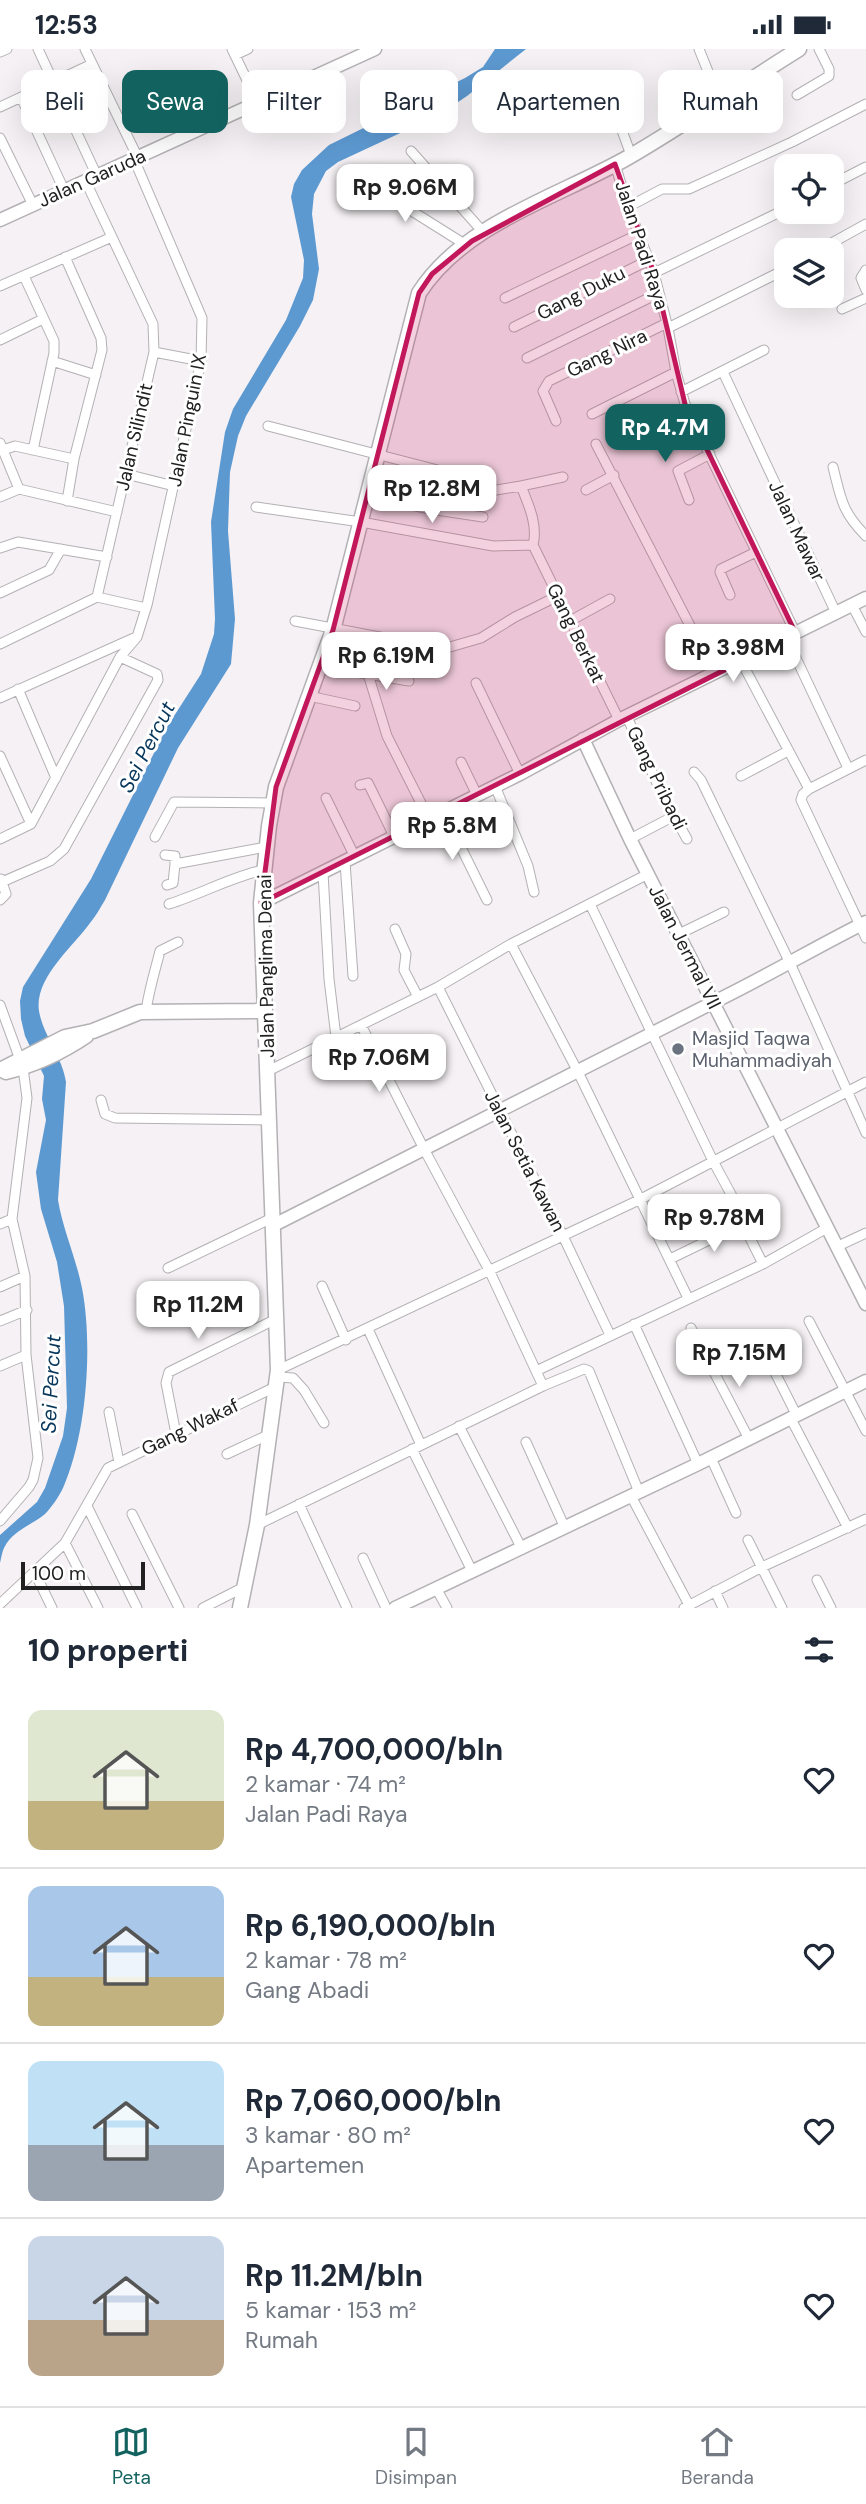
<!DOCTYPE html>
<html lang="id">
<head>
<meta charset="utf-8">
<style>
	body { margin:0; font-family:"DM Sans",sans-serif; background:#f2f2f3; color:#1f2937; height:100vh; display:flex; flex-direction:column; font-size:26px; white-space:nowrap }
	* { box-sizing:border-box; margin:0 }
	p { font-size:23px; color:#747a83 }
	.icon { flex:none; width:38px; height:38px; fill:none; stroke:currentColor; stroke-width:2; stroke-linecap:round; stroke-linejoin:round }
	.map { position:relative; height:1559px; overflow:hidden }
	.sheet { display:flex; flex-direction:column; background:#fff; flex:1 }
	.sheet>* { flex:none }
	.top-card { position:absolute; left:21px; top:21px; width:824px; height:63px; display:flex; gap:14px }
	.fabs { position:absolute; left:774px; top:105px; display:grid; gap:14px }
	.fabs a { display:grid; place-items:center; width:70px; height:70px; border-radius:14px; background:#fff; box-shadow:0 7px 28px #0002; font-size:35px }
	.scale { position:absolute; left:21px; bottom:18px; width:124px; box-sizing:border-box; padding-left:7px; border:4px solid #222122; border-top:0; font-size:19px; line-height:24px; white-space:nowrap; color:#222122; -webkit-text-stroke:5px #fff; paint-order:stroke }
	.price { position:absolute; translate:-50% -60px; padding:0 16px; border-radius:14px; background:#fff; color:#222; font-size:23px; line-height:46px; filter:drop-shadow(0 2px 4px #0008) }
	.price::after { content:''; position:absolute; left:50%; top:42px; width:21px; height:16px; margin-left:-10px; background:inherit; clip-path:polygon(0 0,100% 0,50% 100%) }
	.price.on { background:#12625f; color:#fff }
	ul { padding:0; list-style:none }
	li { display:flex; align-items:center; gap:21px; height:175px; padding:0 28px }
	li+li { border-top:2px solid #e0e1e3 }
	li span { display:grid; place-items:center; flex:none; width:196px; height:140px; border-radius:14px; color:#555 }
	li>.icon { margin-inline-start:auto }
	span .icon { width:84px; height:84px; fill:#fffc; stroke-width:1 }
	li b { font-size:30px }
	h2 { display:flex; justify-content:space-between; align-items:center; height:84px; padding:0 28px; font-size:30px }
	.pill { padding:0 24px; border-radius:14px; background:#fff; box-shadow:0 7px 28px #0002; font-size:24px; line-height:63px }
	.pill.on { background:#12625f; color:#fff }
	.status { display:flex; justify-content:space-between; align-items:center; height:49px; padding:0 35px; background:#fff; direction:ltr }
	.status svg { height:19px; fill:currentColor }
	.dock { display:flex; justify-content:space-around; align-items:center; height:98px; border-top:2px solid #e0e1e3; background:#fff; font-size:19px; color:#747a83 }
	.dock a { display:grid; justify-items:center; gap:4px }
	.dock .on { color:#12625f }
	.map>svg:first-child { display:block }
	.water { fill:#5d99d1 }
	.lines { fill:none; stroke-linecap:round; stroke-linejoin:round }
	.minor-casing { stroke:#b4b1b4; stroke-width:11 }
	.tertiary-casing { stroke:#b4b1b4; stroke-width:15 }
	.primary-casing { stroke:#b4b1b4; stroke-width:17 }
	.minor { stroke:#fff; stroke-width:9 }
	.tertiary { stroke:#fff; stroke-width:12 }
	.primary { stroke:#fff; stroke-width:14 }
	.marked { fill:#c2185b; fill-opacity:0.2; stroke:#c2185b; stroke-width:5; stroke-linejoin:round }
	.worship-dot { fill:#6b7280; stroke:#fff; stroke-width:2.5 }
	.labels { text-anchor:middle; dominant-baseline:central; stroke-width:6; stroke-linejoin:round; paint-order:stroke }
	.street-label { font-size:19px; fill:#222122; stroke:#fff }
	.worship-label { font-size:19px; fill:#5b616d; stroke:#fff; text-anchor:start }
	.water-label { font-size:21px; font-style:italic; fill:#08375c; stroke:#fff }
</style>
</head>
<body>
<div class="status"><b>12:53</b><svg viewBox="0 0 49 12"><path d="M0 12V9h3v3zM5 12V6h3v6zM10 12V3h3v9zM15 12V0h3v12zM26 1h20v11H26zM47 4h2v5h-2z"/></svg></div>
<div class="map">
<svg width="866" height="1559" viewBox="0 0 866 1559">
	<rect width="100%" height="100%" fill="#f5f1f4"/>
	<path class="water" d="M 495,0 L 526,0 L 467,47 L 439,66 L 338,113 L 326,122 L 314,145 L 312,165 L 319,220 L 313,251 L 300,277 L 246,367 L 238,387 L 230,423 L 228,482 L 235,570 L 231,615 L 178,699 L 105,851 C 100,859 96,867 90,874 C 73,898 34,929 39,962 C 43,986 62,1007 66,1033 L 58,1151 C 63,1181 76,1209 82,1239 C 93,1296 87,1385 63,1439 C 59,1447 52,1458 45,1465 C 32,1476 12,1482 4,1499 C 2,1503 1,1510 0,1514 L 0,1486 L 37,1453 L 45,1439 L 63,1387 L 67,1359 L 64,1257 L 57,1213 L 41,1160 L 36,1123 L 46,1071 L 42,1050 L 44,1027 L 25,987 L 21,970 L 20,952 L 23,938 L 91,830 L 167,678 L 201,625 L 214,585 L 215,570 L 211,473 L 225,383 L 233,360 L 286,271 L 303,229 L 304,211 L 291,148 L 294,135 L 302,121 L 329,96 L 465,29 L 483,18 Z"/>
	<g class="lines">
		<g class="minor-casing">
			<path id="minor" d="M 38,0 L 97,127
				M 85,0 L 138,109
				M 232,0 L 258,54
				M 699,0 L 719,50
				M 0,3 L 7,0
				M 235,6 L 248,0
				M 602,27 L 631,106
				M 797,46 L 829,27 L 829,20 L 819,0
				M 21,48 L 64,141
				M 0,58 L 92,15
				M 0,89 L 33,156
				M 411,102 L 484,184
				M 615,115 L 628,158 L 654,224 L 668,279 L 676,323 L 685,355 L 796,585
				M 361,130 L 466,196
				M 831,136 L 866,118
				M 628,158 L 662,140 L 689,140 L 792,93 L 866,55
				M 819,201 L 866,175
				M 65,208 L 101,289 L 102,301 L 74,410 L 67,452
				M 866,221 L 861,229 L 866,241
				M 654,224 L 786,160
				M 24,227 L 54,292 L 54,304 L 33,401
				M 0,237 L 112,188
				M 505,249 L 639,185
				M 842,260 L 866,249
				M 514,278 L 649,211
				M 668,279 L 786,220
				M 0,291 L 43,270
				M 154,303 L 201,312
				M 527,309 L 659,244
				M 52,312 L 96,326
				M 723,323 L 836,564
				M 681,343 L 764,301
				M 592,365 L 676,323
				M 556,372 L 543,342 L 549,332 L 667,274
				M 268,377 L 453,425
				M 0,394 L 19,440 L 0,448
				M 596,395 L 715,625
				M 3,401 L 15,397 L 74,410
				M 833,418 C 841,450 842,463 866,487
				M 126,425 L 174,437
				M 19,440 L 117,463
				M 586,441 L 614,426
				M 490,442 L 521,437
				M 368,447 L 430,460 L 483,468
				M 689,451 L 678,422 L 710,405
				M 256,458 L 361,473 L 493,497 L 533,496
				M 533,496 L 619,671
				M 533,496 C 538,476 529,457 521,437 L 563,428
				M 0,499 L 18,493 L 107,508
				M 0,544 L 49,521 L 61,500
				M 730,546 L 720,523 L 721,520 L 756,503
				M 97,548 L 146,559
				M 852,556 L 866,583
				M 295,572 L 443,600 L 481,589 L 515,568 L 558,547
				M 570,572 L 610,550
				M 787,590 L 848,719
				M 0,595 L 97,548 L 154,303 L 153,275 L 86,133
				M 741,612 L 809,740
				M 320,617 L 409,632
				M 368,625 L 387,687 L 429,770
				M 476,634 L 520,725
				M 18,640 L 56,729
				M 309,647 L 355,657
				M 0,649 L 136,588
				M 627,668 L 660,741 L 687,790
				M 0,707 L 31,775
				M 866,711 L 809,740 L 803,745 L 801,751 L 866,889
				M 461,713 L 477,746
				M 694,723 L 701,731 L 790,914 L 866,1084
				M 741,727 L 788,702
				M 360,736 L 368,734 L 394,787
				M 495,737 L 528,817 L 534,843
				M 326,749 L 355,808
				M 443,762 L 487,851
				M 155,788 L 174,753 L 273,754
				M 0,790 L 31,775 L 120,608 L 137,588 L 147,556 L 201,312 L 202,269 L 134,110
				M 630,790 L 674,767
				M 165,806 L 175,807 L 175,815 L 266,798
				M 345,813 L 353,927
				M 323,824 L 329,930 L 336,988
				M 2,833 L 50,812 L 64,800 L 158,631 L 157,625 L 120,608
				M 167,836 L 173,834 L 175,815
				M 0,851 L 6,845 L 1,830
				M 169,855 C 201,845 231,828 263,821
				M 590,855 L 713,1112 L 746,1173 L 747,1183 L 763,1215
				M 395,880 L 406,905 L 404,921 L 418,948
				M 679,885 L 724,863
				M 511,895 L 577,1021 L 688,1249
				M 438,938 L 563,1187 L 610,1286
				M 0,956 L 23,1019 L 27,1049 L 12,1170 L 25,1227 L 26,1306 L 38,1409 L 33,1431 L 29,1438 L 0,1472
				M 146,962 C 149,941 155,922 160,902 L 178,893
				M 361,976 L 424,1100 L 490,1223 L 536,1322
				M 268,1022 L 438,938 L 511,895 L 648,825
				M 101,1051 L 105,1065 L 115,1069 L 269,1071
				M 0,1175 L 12,1170
				M 836,1198 L 866,1184
				M 670,1210 L 746,1173
				M 168,1219 L 272,1169
				M 322,1237 L 346,1291
				M 0,1238 L 25,1227
				M 0,1272 L 27,1261
				M 809,1272 L 866,1382
				M 634,1275 L 698,1415
				M 691,1279 L 749,1390
				M 368,1280 L 421,1396
				M 759,1292 L 796,1365
				M 0,1317 L 26,1306
				M 278,1321 L 641,1150 L 866,1033
				M 278,1328 L 293,1329 L 304,1341 L 324,1374
				M 543,1337 L 584,1320 L 589,1322 L 639,1443
				M 109,1363 L 119,1413
				M 790,1368 L 848,1479
				M 459,1377 L 522,1500
				M 176,1385 L 166,1334 L 169,1323 L 276,1270
				M 526,1393 L 565,1479
				M 412,1400 L 472,1522
				M 227,1405 L 270,1385
				M 711,1409 L 736,1464
				M 631,1447 L 689,1556
				M 299,1455 L 347,1559
				M 87,1457 L 137,1559
				M 132,1465 L 179,1559
				M 257,1476 L 543,1337 L 536,1322 L 763,1215 L 827,1179
				M 748,1491 L 782,1559
				M 65,1494 L 98,1559
				M 363,1509 L 386,1559
				M 35,1524 L 52,1559
				M 817,1531 L 831,1559
				M 436,1539 L 447,1559
				M 715,1542 L 723,1559
				M 0,1555 L 65,1494 L 108,1419 L 277,1337
				M 203,1559 L 244,1538
				M 684,1559 L 762,1518 L 866,1470"/>
		</g>
		<g class="tertiary-casing">
			<path id="tertiary" d="M 0,171 L 375,0
				M 583,690 L 630,790 L 866,1255
				M 261,854 L 520,725 L 619,671 L 866,549
				M 272,1177 C 420,1102 568,1027 716,952 C 767,927 816,898 866,873
				M 395,1559 L 698,1415 L 866,1332"/>
		</g>
		<g class="primary-casing">
			<path id="primary" d="M 0,1021 L 65,988 L 93,982 L 140,963 L 265,962
				M 6,1023 C 35,1016 62,1003 86,987
				M 240,1559 L 257,1476 L 278,1321 L 261,854 L 269,777 L 276,738 L 333,581 L 419,244 C 464,174 558,148 627,109 C 686,75 741,36 799,0"/>
		</g>
		<use href="#minor" class="minor"/>
		<use href="#tertiary" class="tertiary"/>
		<use href="#primary" class="primary"/>
	</g>
	<path class="marked" d="M 615,115 L 654,224 L 685,355 L 796,585 L 261,854 L 276,738 L 333,581 L 419,244 L 432,225 L 472,192 Z"/>
	<circle class="worship-dot" cx="678" cy="1000" r="7"/>
	<g class="labels">
		<g class="street-label">
			<text transform="translate(92 129) rotate(-24)">Jalan Garuda</text>
			<text transform="translate(642 196) rotate(72)">Jalan Padi Raya</text>
			<text transform="translate(581 244) rotate(-27)">Gang Duku</text>
			<text transform="translate(607 304) rotate(-26)">Gang Nira</text>
			<text transform="translate(187 371) rotate(-79)">Jalan Pinguin IX</text>
			<text transform="translate(134 388) rotate(-77)">Jalan Silindit</text>
			<text transform="translate(797 482) rotate(65)">Jalan Mawar</text>
			<text transform="translate(576 584) rotate(64)">Gang Berkat</text>
			<text transform="translate(657 729) rotate(64)">Gang Pribadi</text>
			<text transform="translate(685 898) rotate(63)">Jalan Jermal VII</text>
			<text transform="translate(266 917) rotate(-91)">Jalan Panglima Denai</text>
			<text transform="translate(525 1112) rotate(63)">Jalan Setia Kawan</text>
			<text transform="translate(190 1378) rotate(-26)">Gang Wakaf</text>
		</g>
		<g class="worship-label">
			<text x="692" y="989">Masjid Taqwa<tspan x="692" dy="22">Muhammadiyah</tspan></text>
		</g>
		<g class="water-label">
			<text transform="translate(147 698) rotate(-63)">Sei Percut</text>
			<text transform="translate(51 1335) rotate(-87)">Sei Percut</text>
		</g>
	</g>
</svg>
<div class="fabs">
<a><svg class="icon" aria-label="locate" viewBox="0 0 24 24"><circle cx="12" cy="12" r="6"/><path d="M12 2v4M12 18v4M2 12h4M18 12h4"/></svg></a>
<a><svg class="icon" aria-label="layers" viewBox="0 0 24 24"><path d="M12 4l9 5-9 5-9-5zM3 14l9 5 9-5"/></svg></a>
</div>
<div class="scale">100 m</div>
<b class="price" style="left:405px;top:175px">Rp 9.06M</b>
<b class="price on" style="left:665px;top:415px">Rp 4.7M</b>
<b class="price" style="left:432px;top:476px">Rp 12.8M</b>
<b class="price" style="left:733px;top:635px">Rp 3.98M</b>
<b class="price" style="left:386px;top:643px">Rp 6.19M</b>
<b class="price" style="left:452px;top:813px">Rp 5.8M</b>
<b class="price" style="left:379px;top:1045px">Rp 7.06M</b>
<b class="price" style="left:714px;top:1205px">Rp 9.78M</b>
<b class="price" style="left:198px;top:1292px">Rp 11.2M</b>
<b class="price" style="left:739px;top:1340px">Rp 7.15M</b>
<div class="top-card">
<a class="pill">Beli</a>
<a class="pill on">Sewa</a>
<a class="pill">Filter</a>
<a class="pill">Baru</a>
<a class="pill">Apartemen</a>
<a class="pill">Rumah</a>
</div>
</div>
<section class="sheet">
<h2>10 properti<svg class="icon" aria-label="filters" viewBox="0 0 24 24"><path d="M4 7h16M4 17h16"/><circle cx="9" cy="7" r="2"/><circle cx="15" cy="17" r="2"/></svg></h2>
<ul>
<li><span style="background:linear-gradient(#dfe7d0 65%,#c2b280 0)"><svg class="icon" aria-label="home" viewBox="0 0 24 24"><path d="M3 11l9-7 9 7M6 9v11h12V9"/></svg></span><div><b>Rp 4,700,000/bln</b><p>2 kamar · 74 m²</p><p>Jalan Padi Raya</p></div><svg class="icon" aria-label="heart" viewBox="0 0 24 24"><path d="M12 20l-8-8c-3-5 5-10 8-4 3-6 11-1 8 4z"/></svg></li>
<li><span style="background:linear-gradient(#a9c7e8 65%,#c2b280 0)"><svg class="icon" aria-label="home" viewBox="0 0 24 24"><path d="M3 11l9-7 9 7M6 9v11h12V9"/></svg></span><div><b>Rp 6,190,000/bln</b><p>2 kamar · 78 m²</p><p>Gang Abadi</p></div><svg class="icon" aria-label="heart" viewBox="0 0 24 24"><path d="M12 20l-8-8c-3-5 5-10 8-4 3-6 11-1 8 4z"/></svg></li>
<li><span style="background:linear-gradient(#bfe0f5 60%,#9aa5b1 0)"><svg class="icon" aria-label="home" viewBox="0 0 24 24"><path d="M3 11l9-7 9 7M6 9v11h12V9"/></svg></span><div><b>Rp 7,060,000/bln</b><p>3 kamar · 80 m²</p><p>Apartemen</p></div><svg class="icon" aria-label="heart" viewBox="0 0 24 24"><path d="M12 20l-8-8c-3-5 5-10 8-4 3-6 11-1 8 4z"/></svg></li>
<li><span style="background:linear-gradient(#c9d6e8 60%,#b9a48a 0)"><svg class="icon" aria-label="home" viewBox="0 0 24 24"><path d="M3 11l9-7 9 7M6 9v11h12V9"/></svg></span><div><b>Rp 11.2M/bln</b><p>5 kamar · 153 m²</p><p>Rumah</p></div><svg class="icon" aria-label="heart" viewBox="0 0 24 24"><path d="M12 20l-8-8c-3-5 5-10 8-4 3-6 11-1 8 4z"/></svg></li>
</ul>
</section>
<nav class="dock">
<a class="on"><svg class="icon" aria-label="map" viewBox="0 0 24 24"><path d="M3 6l6-2 6 2 6-2v14l-6 2-6-2-6 2zM9 4v14M15 6v14"/></svg>Peta</a>
<a><svg class="icon" aria-label="saved" viewBox="0 0 24 24"><path d="M7 4h10v16l-5-4-5 4z"/></svg>Disimpan</a>
<a><svg class="icon" aria-label="home" viewBox="0 0 24 24"><path d="M3 11l9-7 9 7M6 9v11h12V9"/></svg>Beranda</a>
</nav>
</body>
</html>
